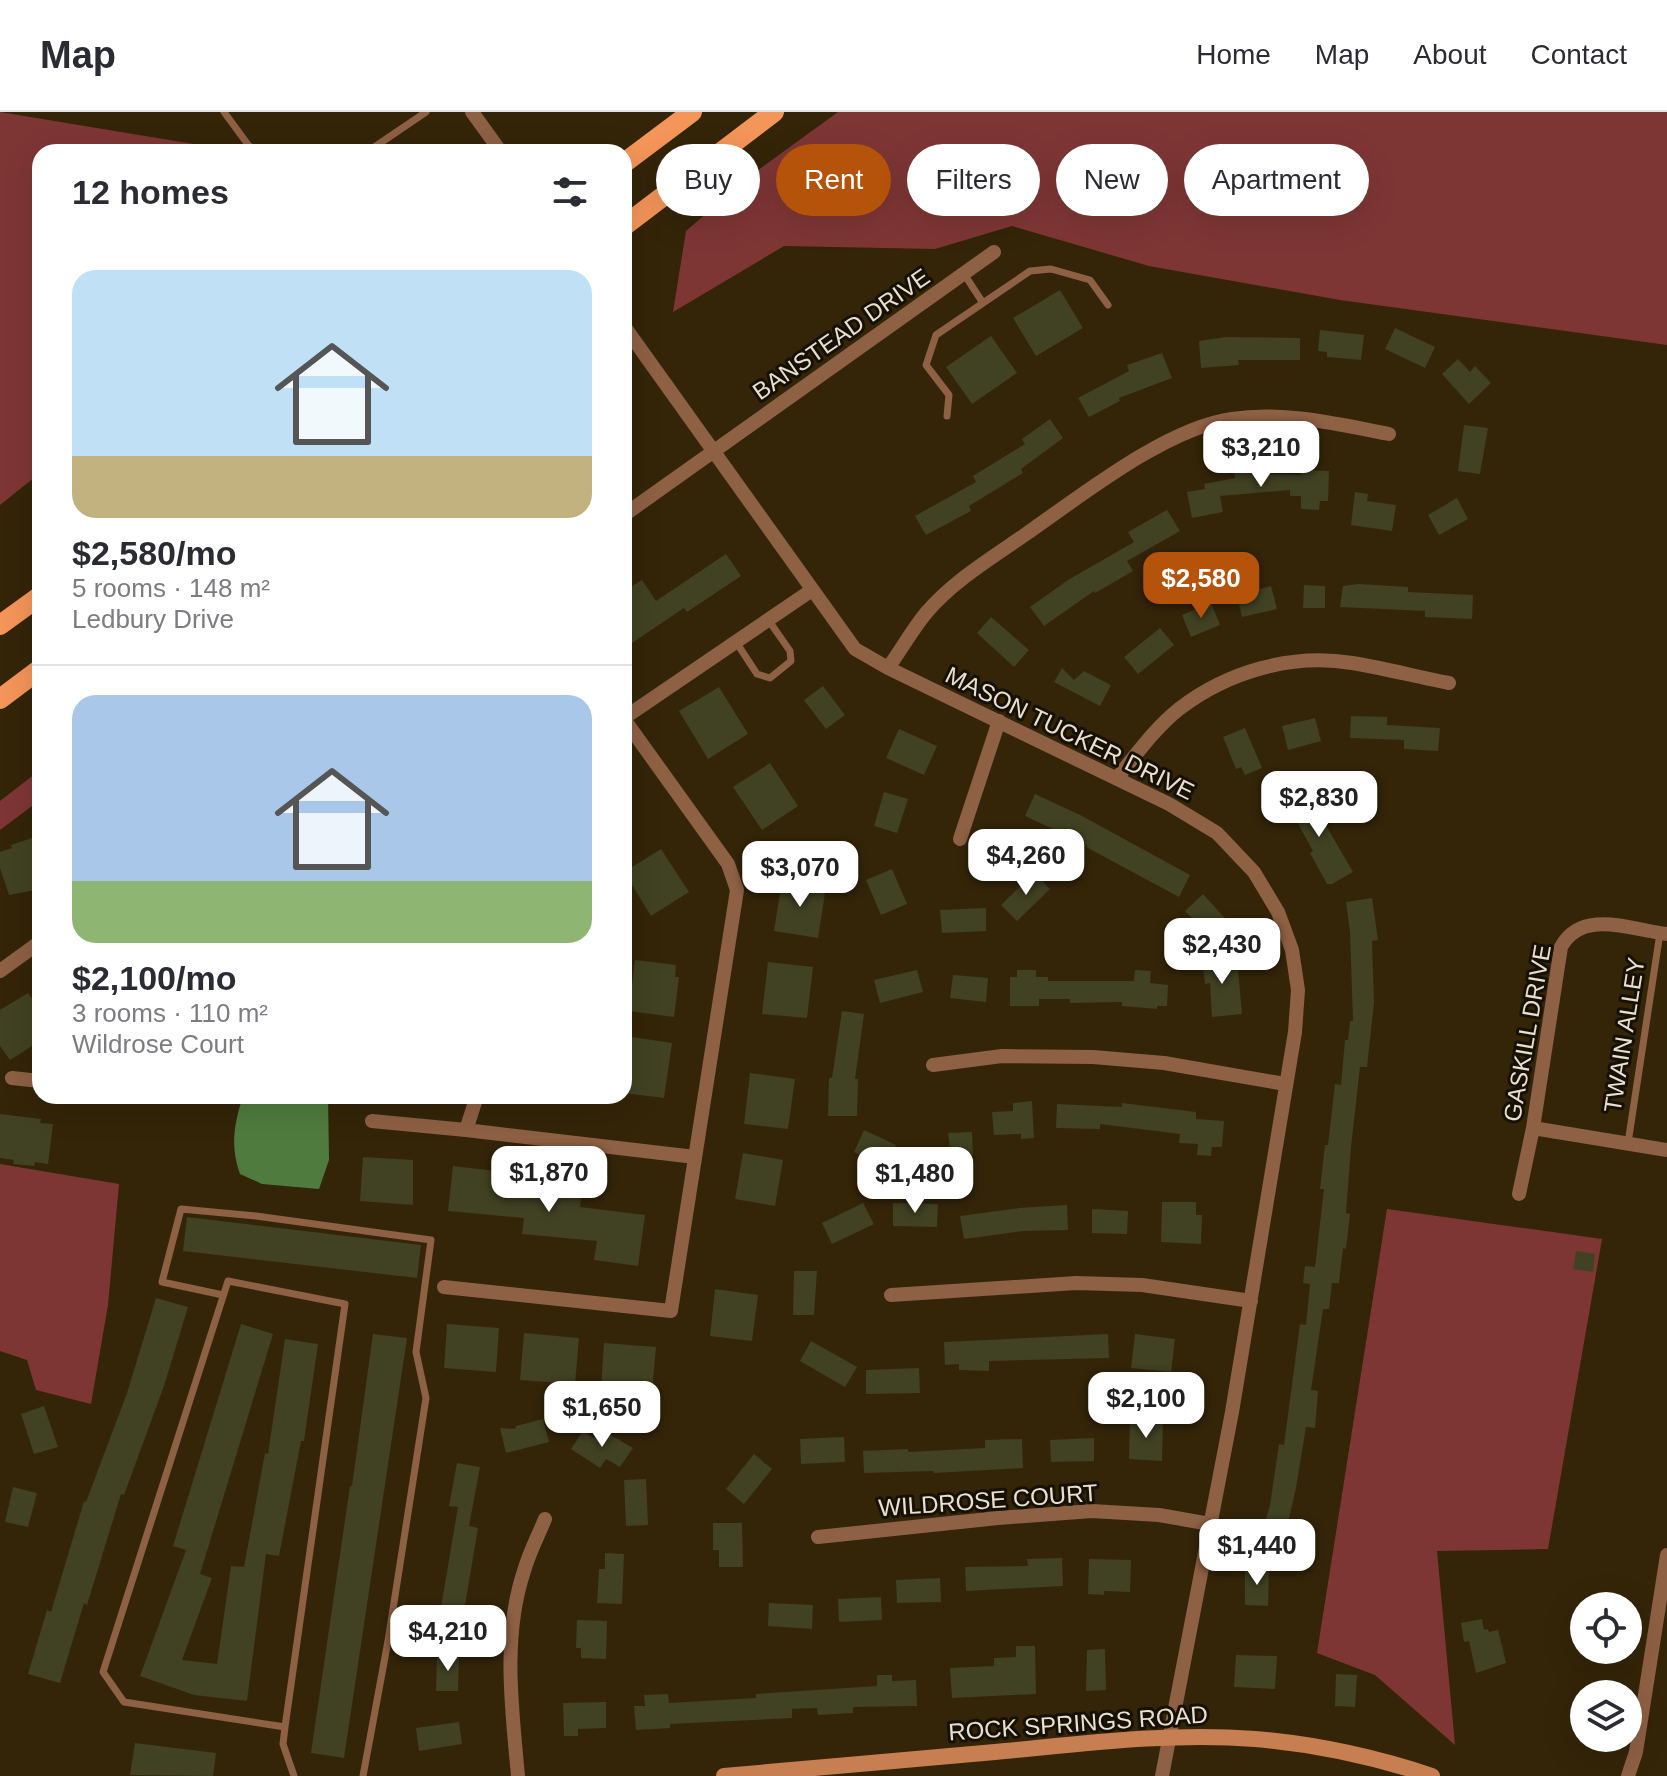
<!DOCTYPE html>
<html lang="en">
<head>
<meta charset="utf-8">
<style>
	body { margin:0; font-family:Helvetica,sans-serif; background:#f7f7f7; color:#2b2b33; height:100vh; display:flex; flex-direction:column; font-size:30px; white-space:nowrap }
	* { box-sizing:border-box; margin:0 }
	p { font-size:26px; color:#7c7c81 }
	.icon { flex:none; width:44px; height:44px; fill:none; stroke:currentColor; stroke-width:2; stroke-linecap:round; stroke-linejoin:round }
	.map { position:relative; flex:1; overflow:hidden }
	.panel { position:absolute; left:32px; top:32px; width:600px; height:960px; display:flex; flex-direction:column; background:#fff; border-radius:24px; box-shadow:0 8px 32px #0002 }
	.panel>* { flex:none }
	.hud { position:absolute; left:656px; top:32px; width:760px; height:72px; display:flex; gap:16px }
	.fabs { position:absolute; left:1570px; top:1480px; display:grid; gap:16px }
	.fabs a { display:grid; place-items:center; width:72px; height:72px; border-radius:50%; background:#fff; box-shadow:0 8px 32px #0002; font-size:40px }
	.price { position:absolute; translate:-50% -68px; padding:0 18px; border-radius:16px; background:#fff; color:#222; font-size:26px; line-height:52px; filter:drop-shadow(0 2px 4px #0008) }
	.price::after { content:''; position:absolute; left:50%; top:48px; width:24px; height:18px; margin-left:-12px; background:inherit; clip-path:polygon(0 0,100% 0,50% 100%) }
	.price.current { background:#b45309; color:#fff }
	ul { padding:0; list-style:none }
	li { display:grid; align-content:center; gap:16px; height:424px; padding:0 40px }
	li+li { border-top:2px solid #e1e1e2 }
	li span { display:grid; place-items:center; height:248px; border-radius:24px; color:#555 }
	li>.icon { margin-inline-start:auto }
	span .icon { width:144px; height:144px; fill:#fffc; stroke-width:1 }
	li b { font-size:34px }
	h2 { display:flex; justify-content:space-between; align-items:center; height:96px; padding:0 40px; font-size:34px }
	.chip { padding:0 28px; border-radius:36px; background:#fff; box-shadow:0 8px 32px #0002; font-size:28px; line-height:72px }
	.chip.current { background:#b45309; color:#fff }
	header { display:flex; align-items:center; gap:48px; box-sizing:border-box; height:112px; padding:0 40px; background:#fff; border-bottom:2px solid #e1e1e2 }
	header strong { font-size:38px }
	nav { display:flex; gap:44px; margin-inline-start:auto; font-size:28px }
	.map>svg:first-child { display:block }
	.forest { fill:#7e3635 }
	.water { fill:#507b3f }
	.building { fill:#414123 }
	.lines { fill:none; stroke-linecap:round; stroke-linejoin:round }
	.lane { stroke:#8e6044; stroke-width:7 }
	.street { stroke:#8e6044; stroke-width:14 }
	.secondary { stroke:#c77e51; stroke-width:16 }
	.primary { stroke:#f49559; stroke-width:20 }
	.labels { text-anchor:middle; dominant-baseline:central; stroke-width:6; stroke-linejoin:round; paint-order:stroke }
	.street-label { font-size:24px; fill:#eae0d1; stroke:#161005 }
</style>
</head>
<body>
<header>
<strong>Map</strong>
<nav><a>Home</a><a>Map</a><a>About</a><a>Contact</a></nav>
</header>
<div class="map">
<svg width="1667" height="1664" viewBox="0 0 1667 1664">
	<rect width="100%" height="100%" fill="#342509"/>
	<path class="forest" d="M 0,0 L 242,40 L 40,40 L 40,361 L 0,393 Z
		M 838,0 L 1667,0 L 1667,233 L 1340,188 L 1149,154 L 1012,114 L 935,137 L 784,134 L 673,200 L 686,119 L 750,64 Z
		M 40,658 L 40,688 L 0,718 L 0,689 Z
		M 0,1052 L 119,1072 L 108,1193 L 91,1292 L 36,1278 L 27,1248 L 0,1239 Z
		M 1387,1097 L 1602,1127 L 1548,1437 L 1437,1439 L 1455,1633 L 1375,1563 L 1317,1541 Z"/>
	<path class="water" d="M 243,984 L 328,984 L 329,1048 L 319,1077 L 262,1072 L 240,1062 C 230,1034 234,1012 243,984 Z"/>
	<path class="building" d="M 1060,178 L 1083,216 L 1036,244 L 1013,206 Z
		M 1395,216 L 1435,235 L 1425,256 L 1385,237 Z
		M 1320,218 L 1364,223 L 1361,248 L 1327,245 L 1327,240 L 1318,239 Z
		M 991,224 L 1017,261 L 972,292 L 946,255 Z
		M 1226,225 L 1300,226 L 1300,248 L 1238,248 L 1239,253 L 1201,256 L 1199,229 Z
		M 1162,241 L 1172,266 L 1119,286 L 1120,289 L 1089,305 L 1078,286 L 1129,259 L 1127,253 Z
		M 1458,247 L 1470,260 L 1475,254 L 1491,271 L 1469,292 L 1442,262 Z
		M 1050,307 L 1063,326 L 1021,357 L 1023,361 L 969,394 L 971,399 L 926,423 L 915,404 L 976,370 L 973,364 L 1025,332 L 1022,327 Z
		M 1464,313 L 1488,316 L 1480,362 L 1458,359 Z
		M 1270,357 L 1270,362 L 1301,363 L 1301,358 L 1329,359 L 1328,389 L 1320,389 L 1319,398 L 1301,397 L 1301,384 L 1290,384 L 1290,378 L 1220,384 L 1223,400 L 1192,406 L 1187,380 L 1205,377 L 1204,372 L 1235,366 L 1234,360 Z
		M 1355,380 L 1368,382 L 1367,389 L 1396,393 L 1392,419 L 1351,413 Z
		M 1457,386 L 1468,407 L 1439,423 L 1428,403 Z
		M 1167,398 L 1180,419 L 1127,449 L 1133,459 L 1095,481 L 1094,479 L 1044,514 L 1030,495 L 1068,468 L 1134,430 L 1128,420 Z
		M 726,442 L 741,464 L 687,500 L 684,496 L 632,531 L 624,519 L 624,479 L 642,468 L 656,489 Z
		M 1359,472 L 1408,475 L 1408,480 L 1473,483 L 1472,507 L 1425,505 L 1425,499 L 1340,495 L 1343,474 Z
		M 1304,473 L 1325,474 L 1325,496 L 1303,496 Z
		M 1271,474 L 1277,497 L 1242,505 L 1237,483 Z
		M 1211,491 L 1220,513 L 1191,525 L 1182,503 Z
		M 991,505 L 1029,538 L 1014,555 L 977,521 Z
		M 1160,516 L 1174,533 L 1138,562 L 1124,545 Z
		M 1062,556 L 1074,568 L 1084,559 L 1111,573 L 1100,594 L 1054,570 Z
		M 823,574 L 845,603 L 826,617 L 804,588 Z
		M 719,575 L 748,622 L 708,647 L 679,599 Z
		M 1351,604 L 1387,605 L 1387,613 L 1440,616 L 1438,639 L 1404,637 L 1404,628 L 1350,626 Z
		M 1315,606 L 1321,629 L 1288,638 L 1282,614 Z
		M 1245,616 L 1262,656 L 1245,663 L 1241,655 L 1236,657 L 1223,625 Z
		M 899,617 L 937,634 L 924,663 L 886,646 Z
		M 770,651 L 798,694 L 762,718 L 733,675 Z
		M 1305,677 L 1353,760 L 1332,772 L 1327,772 L 1310,741 L 1313,739 L 1285,688 Z
		M 884,680 L 908,687 L 897,721 L 874,714 Z
		M 1035,682 L 1082,704 L 1190,763 L 1179,785 L 1086,735 L 1087,733 L 1025,704 Z
		M 32,726 L 33,730 L 40,728 L 40,777 L 9,783 L 0,756 L 0,740 L 12,736 L 11,733 Z
		M 661,737 L 689,780 L 651,804 L 624,760 Z
		M 892,757 L 907,792 L 881,803 L 866,768 Z
		M 1034,761 L 1050,777 L 1017,809 L 1001,793 Z
		M 782,768 L 826,775 L 818,826 L 774,819 Z
		M 1203,782 L 1233,815 L 1216,831 L 1204,819 L 1194,829 L 1181,816 L 1192,806 L 1185,799 Z
		M 1372,786 L 1378,828 L 1372,829 L 1374,891 L 1367,955 L 1360,955 L 1351,1035 L 1346,1101 L 1350,1102 L 1346,1137 L 1343,1136 L 1339,1171 L 1332,1171 L 1329,1197 L 1323,1197 L 1311,1278 L 1318,1279 L 1315,1316 L 1306,1315 L 1296,1376 L 1281,1441 L 1258,1435 L 1270,1393 L 1279,1332 L 1284,1333 L 1300,1212 L 1306,1213 L 1310,1172 L 1303,1171 L 1305,1154 L 1315,1155 L 1324,1077 L 1320,1077 L 1325,1033 L 1328,1033 L 1335,972 L 1341,973 L 1345,928 L 1348,928 L 1350,909 L 1353,909 L 1350,820 L 1346,790 Z
		M 986,796 L 986,819 L 942,821 L 940,798 Z
		M 1219,834 L 1221,860 L 1238,858 L 1242,902 L 1212,905 L 1210,871 L 1205,872 L 1203,855 L 1208,854 L 1206,835 Z
		M 635,848 L 676,853 L 675,865 L 679,865 L 674,905 L 629,899 Z
		M 768,850 L 813,855 L 807,906 L 762,902 Z
		M 917,858 L 923,880 L 880,891 L 874,868 Z
		M 1017,858 L 1036,858 L 1036,865 L 1048,865 L 1048,869 L 1134,869 L 1135,858 L 1151,859 L 1150,871 L 1168,873 L 1167,894 L 1157,894 L 1157,897 L 1122,894 L 1122,890 L 1070,891 L 1070,887 L 1039,887 L 1039,894 L 1010,894 L 1010,865 L 1017,865 Z
		M 953,863 L 988,866 L 986,890 L 950,886 Z
		M 28,881 L 40,897 L 40,929 L 10,948 L 0,934 L 0,898 Z
		M 842,899 L 864,902 L 855,967 L 858,967 L 857,1004 L 828,1004 L 829,966 L 832,966 Z
		M 625,924 L 672,931 L 664,986 L 624,981 Z
		M 750,961 L 795,967 L 788,1017 L 744,1012 Z
		M 1032,989 L 1034,1026 L 1021,1027 L 1021,1022 L 994,1023 L 992,1000 L 1013,999 L 1013,991 Z
		M 1122,991 L 1196,1000 L 1196,1007 L 1224,1009 L 1222,1035 L 1212,1035 L 1211,1044 L 1197,1043 L 1198,1032 L 1179,1031 L 1180,1022 L 1100,1012 L 1100,1017 L 1056,1016 L 1057,992 L 1122,995 Z
		M 0,1002 L 41,1007 L 40,1011 L 53,1012 L 48,1052 L 35,1050 L 34,1054 L 13,1052 L 14,1048 L 0,1046 Z
		M 864,1018 L 896,1033 L 884,1058 L 860,1047 L 862,1044 L 854,1040 Z
		M 972,1020 L 973,1043 L 951,1044 L 948,1021 Z
		M 743,1041 L 783,1048 L 775,1094 L 735,1087 Z
		M 363,1045 L 413,1048 L 413,1093 L 360,1089 Z
		M 453,1054 L 504,1060 L 503,1073 L 582,1080 L 580,1095 L 645,1103 L 638,1154 L 594,1148 L 597,1129 L 522,1122 L 524,1106 L 448,1099 Z
		M 1162,1090 L 1196,1090 L 1196,1103 L 1202,1103 L 1201,1132 L 1161,1130 Z
		M 863,1091 L 874,1112 L 832,1132 L 822,1111 Z
		M 893,1091 L 938,1092 L 937,1115 L 893,1114 Z
		M 1067,1093 L 1068,1118 L 1024,1119 L 964,1127 L 960,1104 L 1019,1096 Z
		M 1092,1097 L 1128,1099 L 1127,1122 L 1092,1121 Z
		M 187,1105 L 421,1133 L 417,1166 L 183,1139 Z
		M 1576,1139 L 1595,1142 L 1593,1160 L 1573,1157 Z
		M 794,1159 L 817,1159 L 814,1203 L 793,1203 Z
		M 715,1177 L 758,1183 L 752,1229 L 710,1224 Z
		M 156,1186 L 188,1195 L 164,1274 L 124,1383 L 121,1382 L 87,1493 L 84,1491 L 60,1571 L 28,1562 L 47,1498 L 51,1500 L 84,1389 L 86,1390 L 127,1281 Z
		M 241,1212 L 273,1222 L 200,1462 L 212,1466 L 182,1548 L 217,1552 L 231,1454 L 244,1455 L 265,1341 L 268,1342 L 285,1227 L 318,1232 L 304,1329 L 301,1329 L 279,1444 L 266,1442 L 247,1589 L 194,1583 L 140,1564 L 186,1438 L 173,1434 Z
		M 447,1212 L 499,1216 L 496,1260 L 444,1256 Z
		M 524,1221 L 579,1226 L 575,1272 L 520,1268 Z
		M 373,1222 L 407,1226 L 344,1646 L 311,1641 L 350,1374 L 352,1374 Z
		M 1108,1222 L 1109,1246 L 989,1249 L 989,1259 L 959,1258 L 959,1252 L 945,1253 L 944,1230 Z
		M 1135,1222 L 1175,1227 L 1171,1260 L 1131,1256 Z
		M 811,1229 L 857,1255 L 845,1275 L 800,1249 Z
		M 604,1231 L 656,1235 L 652,1280 L 601,1276 Z
		M 919,1256 L 920,1281 L 866,1282 L 866,1258 Z
		M 44,1294 L 58,1335 L 34,1342 L 21,1302 Z
		M 543,1307 L 549,1330 L 506,1341 L 500,1316 L 515,1317 L 516,1314 Z
		M 1130,1307 L 1163,1308 L 1162,1349 L 1129,1347 Z
		M 600,1317 L 633,1336 L 620,1355 L 606,1347 L 600,1356 L 571,1337 L 583,1319 L 594,1326 Z
		M 844,1325 L 845,1350 L 801,1352 L 800,1327 Z
		M 1094,1326 L 1094,1349 L 1051,1350 L 1050,1328 Z
		M 1022,1327 L 1023,1356 L 934,1361 L 933,1359 L 864,1361 L 863,1339 L 908,1337 L 908,1340 L 985,1336 L 985,1328 Z
		M 754,1342 L 772,1357 L 744,1392 L 726,1377 Z
		M 457,1351 L 480,1355 L 469,1414 L 478,1416 L 461,1517 L 438,1513 L 458,1395 L 449,1394 Z
		M 646,1367 L 648,1413 L 626,1414 L 624,1368 Z
		M 13,1375 L 37,1381 L 28,1415 L 5,1410 Z
		M 713,1411 L 742,1411 L 743,1455 L 719,1455 L 719,1438 L 713,1438 Z
		M 605,1441 L 624,1442 L 622,1492 L 597,1491 L 599,1457 L 605,1457 Z
		M 1062,1446 L 1063,1474 L 966,1479 L 965,1455 L 1028,1454 L 1027,1447 Z
		M 1089,1447 L 1131,1448 L 1130,1480 L 1104,1479 L 1104,1483 L 1088,1482 Z
		M 1245,1457 L 1269,1458 L 1268,1494 L 1245,1493 Z
		M 940,1466 L 941,1490 L 897,1491 L 896,1468 Z
		M 881,1485 L 882,1508 L 839,1510 L 838,1487 Z
		M 769,1491 L 813,1493 L 812,1517 L 768,1514 Z
		M 1482,1507 L 1484,1518 L 1488,1517 L 1489,1520 L 1498,1518 L 1506,1551 L 1476,1561 L 1469,1529 L 1464,1530 L 1461,1511 Z
		M 577,1508 L 607,1509 L 606,1547 L 581,1546 L 581,1536 L 576,1536 Z
		M 1016,1534 L 1035,1534 L 1036,1582 L 952,1586 L 950,1556 L 994,1554 L 994,1546 L 1016,1545 Z
		M 1105,1537 L 1106,1578 L 1086,1579 L 1087,1538 Z
		M 437,1543 L 459,1543 L 458,1579 L 436,1579 Z
		M 1236,1543 L 1277,1544 L 1275,1577 L 1234,1575 Z
		M 1336,1562 L 1357,1563 L 1355,1595 L 1335,1594 Z
		M 877,1563 L 892,1563 L 892,1569 L 916,1568 L 917,1594 L 853,1595 L 853,1601 L 818,1603 L 817,1596 L 792,1597 L 792,1606 L 670,1612 L 670,1616 L 636,1618 L 634,1594 L 645,1594 L 644,1583 L 668,1582 L 669,1591 L 756,1586 L 756,1582 L 877,1574 Z
		M 606,1590 L 606,1616 L 578,1617 L 578,1624 L 564,1624 L 563,1591 Z
		M 459,1610 L 462,1632 L 419,1639 L 416,1616 Z
		M 135,1631 L 216,1641 L 213,1664 L 130,1663 Z"/>
	<g class="lines">
		<path class="lane" d="M 224,0 L 249,34 L 262,40
			M 367,40 L 426,0
			M 983,191 L 1030,159 L 1051,157 L 1090,168 L 1108,193
			M 947,304 L 949,283 L 926,253 L 936,223 L 983,191 L 964,162
			M 736,530 L 757,562 L 770,566 L 791,549 L 790,539 L 769,509
			M 1628,1031 L 1660,821
			M 223,1183 L 162,1170 L 181,1097 L 256,1104 L 431,1128 L 416,1240 L 426,1286 L 388,1529 L 363,1664
			M 285,1615 L 124,1590 L 103,1560 L 228,1169 L 345,1192 L 285,1615 L 283,1632 L 294,1664"/>
		<path class="street" d="M 472,0 L 501,40
			M 624,214 L 855,537 L 888,556 L 1169,692 L 1217,721 L 1254,760 L 1278,800 L 1292,838 L 1298,878 L 1295,920 L 1232,1300 L 1162,1664
			M 624,403 L 994,140
			M 888,556 C 901,538 912,518 926,501 C 953,469 993,445 1026,422 C 1081,384 1166,316 1232,307 C 1284,299 1338,312 1389,322
			M 624,606 L 812,478
			M 1117,666 C 1136,643 1155,616 1179,597 C 1227,560 1291,541 1352,551 C 1384,556 1417,565 1449,571
			M 960,727 L 999,609
			M 0,859 L 40,830
			M 933,953 L 1002,944 L 1093,945 L 1164,951 L 1285,972
			M 12,966 L 40,969
			M 372,1009 L 466,1018 L 695,1045
			M 1533,1016 L 1667,1038
			M 466,1018 L 477,984
			M 1519,1082 L 1533,1016 L 1561,835 C 1582,796 1632,818 1667,822
			M 444,1175 L 671,1199 L 737,778 L 728,752 L 624,607
			M 891,1183 L 1076,1171 L 1142,1173 L 1251,1189
			M 818,1425 L 998,1406 L 1092,1399 L 1159,1403 L 1210,1412
			M 518,1664 C 512,1597 502,1525 524,1459 C 529,1441 538,1424 545,1407
			M 1628,1664 L 1636,1640 L 1667,1443"/>
		<path class="secondary" d="M 724,1664 C 814,1656 905,1648 995,1640 C 1081,1632 1169,1620 1255,1627 C 1316,1632 1375,1645 1432,1664"/>
		<path class="primary" d="M 624,51 L 692,0
			M 624,114 L 774,0
			M 0,513 L 40,484
			M 0,587 L 40,557"/>
	</g>
	<g class="labels">
		<g class="street-label">
			<text transform="translate(841 222) rotate(-35)">BANSTEAD DRIVE</text>
			<text transform="translate(1070 621) rotate(26)">MASON TUCKER DRIVE</text>
			<text transform="translate(1527 921) rotate(-80)">GASKILL DRIVE</text>
			<text transform="translate(1624 923) rotate(-81)">TWAIN ALLEY</text>
			<text transform="translate(988 1388) rotate(-4)">WILDROSE COURT</text>
			<text transform="translate(1078 1611) rotate(-4)">ROCK SPRINGS ROAD</text>
		</g>
	</g>
</svg>
<div class="fabs">
<a><svg class="icon" aria-label="locate" viewBox="0 0 24 24"><circle cx="12" cy="12" r="6"/><path d="M12 2v4M12 18v4M2 12h4M18 12h4"/></svg></a>
<a><svg class="icon" aria-label="layers" viewBox="0 0 24 24"><path d="M12 4l9 5-9 5-9-5zM3 14l9 5 9-5"/></svg></a>
</div>
<b class="price" style="left:1261px;top:377px">$3,210</b>
<b class="price current" style="left:1201px;top:508px">$2,580</b>
<b class="price" style="left:1319px;top:727px">$2,830</b>
<b class="price" style="left:1026px;top:785px">$4,260</b>
<b class="price" style="left:800px;top:797px">$3,070</b>
<b class="price" style="left:1222px;top:874px">$2,430</b>
<b class="price" style="left:549px;top:1102px">$1,870</b>
<b class="price" style="left:915px;top:1103px">$1,480</b>
<b class="price" style="left:1146px;top:1328px">$2,100</b>
<b class="price" style="left:602px;top:1337px">$1,650</b>
<b class="price" style="left:1257px;top:1475px">$1,440</b>
<b class="price" style="left:448px;top:1561px">$4,210</b>
<div class="hud">
<a class="chip">Buy</a>
<a class="chip current">Rent</a>
<a class="chip">Filters</a>
<a class="chip">New</a>
<a class="chip">Apartment</a>
</div>
<section class="panel">
<h2>12 homes<svg class="icon" aria-label="filters" viewBox="0 0 24 24"><path d="M4 7h16M4 17h16"/><circle cx="9" cy="7" r="2"/><circle cx="15" cy="17" r="2"/></svg></h2>
<ul>
<li><span style="background:linear-gradient(#bfe0f5 75%,#c2b280 0)"><svg class="icon" aria-label="home" viewBox="0 0 24 24"><path d="M3 11l9-7 9 7M6 9v11h12V9"/></svg></span><div><b>$2,580/mo</b><p>5 rooms · 148 m²</p><p>Ledbury Drive</p></div></li>
<li><span style="background:linear-gradient(#a9c7e8 75%,#8fb573 0)"><svg class="icon" aria-label="home" viewBox="0 0 24 24"><path d="M3 11l9-7 9 7M6 9v11h12V9"/></svg></span><div><b>$2,100/mo</b><p>3 rooms · 110 m²</p><p>Wildrose Court</p></div></li>
</ul>
</section>
</div>
</body>
</html>
